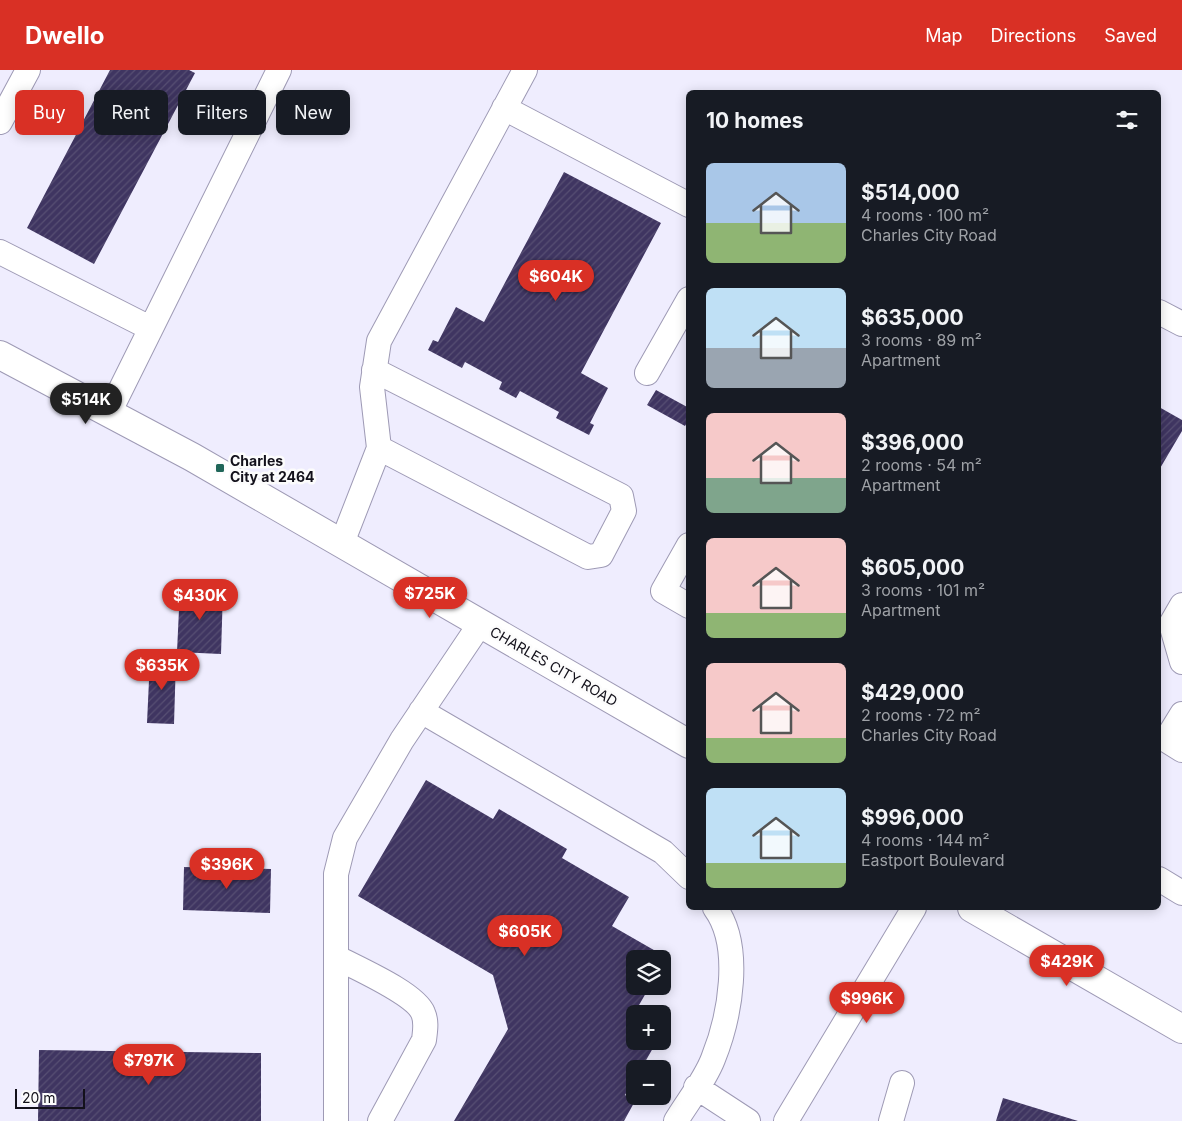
<!DOCTYPE html>
<html lang="en">
<head>
<meta charset="utf-8">
<style>
	body { margin:0; font-family:Inter,sans-serif; background:#20242c; color:#f1f3f6; height:100vh; display:flex; flex-direction:column; font-size:19px; white-space:nowrap }
	* { box-sizing:border-box; margin:0 }
	p { font-size:16px; color:#9ea1a6 }
	.icon { flex:none; width:28px; height:28px; fill:none; stroke:currentColor; stroke-width:2; stroke-linecap:round; stroke-linejoin:round }
	.map { position:relative; flex:1; overflow:hidden }
	.drawer { position:absolute; left:686px; top:20px; width:475px; height:820px; display:flex; flex-direction:column; background:#171b24; border-radius:8px; box-shadow:0 2px 12px #0003 }
	.drawer>* { flex:none }
	.hud { position:absolute; left:15px; top:20px; width:475px; height:45px; display:flex; gap:10px }
	.buttons { position:absolute; left:626px; top:880px; display:grid; gap:10px }
	.buttons a { display:grid; place-items:center; width:45px; height:45px; border-radius:8px; background:#171b24; box-shadow:0 2px 12px #0003; font-size:25px }
	.scale { position:absolute; left:15px; bottom:12px; width:70px; box-sizing:border-box; padding-left:5px; border:2px solid #13111b; border-top:0; font-size:14px; line-height:18px; white-space:nowrap; color:#13111b; -webkit-text-stroke:4px #fcfcfc; paint-order:stroke }
	.price { position:absolute; translate:-50% -42px; padding:0 11px; border-radius:18px; background:#d93025; color:#fff; font-size:16px; line-height:32px; filter:drop-shadow(0 1px 2px #0008) }
	.price::after { content:''; position:absolute; left:50%; top:30px; width:15px; height:11px; margin-left:-8px; background:inherit; clip-path:polygon(0 0,100% 0,50% 100%) }
	.price.selected { background:#222; color:#fff }
	ul { padding:0; list-style:none }
	li { display:flex; align-items:center; gap:15px; height:125px; padding:0 20px }
	li span { display:grid; place-items:center; flex:none; width:140px; height:100px; border-radius:8px; color:#555 }
	li>.icon { margin-inline-start:auto }
	span .icon { width:60px; height:60px; fill:#fffc; stroke-width:1 }
	li b { font-size:21px }
	h2 { display:flex; justify-content:space-between; align-items:center; height:60px; padding:0 20px; font-size:21px }
	.chip { padding:0 18px; border-radius:8px; background:#171b24; box-shadow:0 2px 12px #0003; font-size:18px; line-height:45px }
	.chip.selected { background:#d93025; color:#fff }
	header { display:flex; align-items:center; gap:30px; box-sizing:border-box; height:70px; padding:0 25px; background:#d93025; color:#fff }
	header strong { font-size:24px }
	nav { display:flex; gap:28px; margin-inline-start:auto; font-size:18px }
	.map>svg:first-child { display:block }
	.building { fill:url(#building-hatch) }
	.lines { fill:none; stroke-linecap:round; stroke-linejoin:round }
	.minor-casing { stroke:#9e9ab5; stroke-width:26 }
	.major-casing { stroke:#9e9ab5; stroke-width:30 }
	.minor { stroke:#fff; stroke-width:24 }
	.major { stroke:#fff; stroke-width:28 }
	.poi-dot { fill:#206659; stroke:#fcfcfc; stroke-width:2 }
	.labels { text-anchor:middle; dominant-baseline:central; stroke-width:5; stroke-linejoin:round; paint-order:stroke }
	.poi-label { font-size:14px; font-weight:bold; fill:#13111b; stroke:#fcfcfc; text-anchor:start }
	.street-label { font-size:14px; fill:#13111b; stroke:#fcfcfc }
</style>
</head>
<body>
<header>
<strong>Dwello</strong>
<nav><a>Map</a><a>Directions</a><a>Saved</a></nav>
</header>
<div class="map">
<svg width="1182" height="1051" viewBox="0 0 1182 1051">
	<defs>
		<pattern id="building-hatch" width="6" height="6" patternUnits="userSpaceOnUse" patternTransform="scale(1.25)"><rect width="6" height="6" fill="#3f3561"/><path d="M-1 1l2-2M0 6l6-6M5 7l2-2" fill="none" stroke="#574f73"/></pattern>
	</defs>
	<rect width="100%" height="100%" fill="#efedfe"/>
	<path class="building" d="M 110,0 L 189,0 L 195,3 L 94,194 L 27,158 Z
		M 564,102 L 661,153 L 581,303 L 608,318 L 590,353 L 594,355 L 589,365 L 556,348 L 559,342 L 520,321 L 516,328 L 499,319 L 502,312 L 465,292 L 462,298 L 428,280 L 433,270 L 438,272 L 456,237 L 484,252 Z
		M 656,320 L 689,338 L 689,349 L 685,356 L 647,335 Z
		M 1159,337 L 1182,350 L 1182,361 L 1159,400 Z
		M 180,518 L 223,520 L 221,584 L 177,582 Z
		M 150,589 L 176,589 L 174,654 L 147,653 Z
		M 426,710 L 493,749 L 499,739 L 567,779 L 562,788 L 629,827 L 612,856 L 666,887 L 662,894 L 662,889 L 635,889 L 635,916 L 650,916 L 635,942 L 639,944 L 635,944 L 635,971 L 657,971 L 641,999 L 635,999 L 635,1009 L 625,1025 L 635,1031 L 624,1051 L 454,1051 L 508,959 L 493,905 L 358,826 Z
		M 184,797 L 271,799 L 270,843 L 183,840 Z
		M 39,980 L 261,983 L 261,1051 L 38,1051 Z
		M 1003,1028 L 1078,1051 L 996,1051 Z"/>
	<g class="lines">
		<g class="minor-casing">
			<path id="minor" d="M 504,38 L 689,135
				M 0,52 L 28,0
				M 0,182 L 150,258
				M 1159,242 L 1182,254
				M 374,300 L 621,426 L 624,441 L 601,485 L 588,487 L 379,378
				M 647,303 L 689,229
				M 109,343 L 279,0
				M 342,473 L 379,378 L 372,317 L 379,271 L 525,0
				M 689,475 L 663,521 L 689,536
				M 1182,535 L 1171,554 L 1182,592
				M 421,641 L 663,782 L 689,807
				M 1182,644 L 1166,670 L 1182,680
				M 1159,809 L 1182,823
				M 336,887 C 356,898 415,923 423,943 C 427,952 425,961 424,970 L 380,1051
				M 696,1017 L 748,1051
				M 336,1051 L 336,804 L 345,768 L 402,670 L 480,554
				M 676,1051 C 688,1031 705,1010 713,989 C 730,947 743,876 715,838
				M 786,1051 L 914,838
				M 891,1051 L 902,1013"/>
		</g>
		<g class="major-casing">
			<path id="major" d="M 0,285 L 192,387 L 689,674
				M 972,838 L 1182,959"/>
		</g>
		<use href="#minor" class="minor"/>
		<use href="#major" class="major"/>
	</g>
	<rect class="poi-dot" x="215" y="393" width="10" height="10" rx="2.5"/>
	<g class="labels">
		<g class="poi-label">
			<text x="230" y="390">Charles<tspan x="230" dy="16">City at 2464</tspan></text>
		</g>
		<g class="street-label">
			<text transform="translate(554 596) rotate(30)">CHARLES CITY ROAD</text>
		</g>
	</g>
</svg>
<div class="buttons">
<a><svg class="icon" aria-label="layers" viewBox="0 0 24 24"><path d="M12 4l9 5-9 5-9-5zM3 14l9 5 9-5"/></svg></a>
<a>+</a>
<a>−</a>
</div>
<div class="scale">20 m</div>
<b class="price" style="left:556px;top:232px">$604K</b>
<b class="price selected" style="left:86px;top:355px">$514K</b>
<b class="price" style="left:430px;top:549px">$725K</b>
<b class="price" style="left:200px;top:551px">$430K</b>
<b class="price" style="left:162px;top:621px">$635K</b>
<b class="price" style="left:227px;top:820px">$396K</b>
<b class="price" style="left:525px;top:887px">$605K</b>
<b class="price" style="left:1067px;top:917px">$429K</b>
<b class="price" style="left:867px;top:954px">$996K</b>
<b class="price" style="left:149px;top:1016px">$797K</b>
<div class="hud">
<a class="chip selected">Buy</a>
<a class="chip">Rent</a>
<a class="chip">Filters</a>
<a class="chip">New</a>
</div>
<section class="drawer">
<h2>10 homes<svg class="icon" aria-label="filters" viewBox="0 0 24 24"><path d="M4 7h16M4 17h16"/><circle cx="9" cy="7" r="2"/><circle cx="15" cy="17" r="2"/></svg></h2>
<ul>
<li><span style="background:linear-gradient(#a9c7e8 60%,#8fb573 0)"><svg class="icon" aria-label="home" viewBox="0 0 24 24"><path d="M3 11l9-7 9 7M6 9v11h12V9"/></svg></span><div><b>$514,000</b><p>4 rooms · 100 m²</p><p>Charles City Road</p></div></li>
<li><span style="background:linear-gradient(#bfe0f5 60%,#9aa5b1 0)"><svg class="icon" aria-label="home" viewBox="0 0 24 24"><path d="M3 11l9-7 9 7M6 9v11h12V9"/></svg></span><div><b>$635,000</b><p>3 rooms · 89 m²</p><p>Apartment</p></div></li>
<li><span style="background:linear-gradient(#f6c9c9 65%,#7fa58c 0)"><svg class="icon" aria-label="home" viewBox="0 0 24 24"><path d="M3 11l9-7 9 7M6 9v11h12V9"/></svg></span><div><b>$396,000</b><p>2 rooms · 54 m²</p><p>Apartment</p></div></li>
<li><span style="background:linear-gradient(#f6c9c9 75%,#8fb573 0)"><svg class="icon" aria-label="home" viewBox="0 0 24 24"><path d="M3 11l9-7 9 7M6 9v11h12V9"/></svg></span><div><b>$605,000</b><p>3 rooms · 101 m²</p><p>Apartment</p></div></li>
<li><span style="background:linear-gradient(#f6c9c9 75%,#8fb573 0)"><svg class="icon" aria-label="home" viewBox="0 0 24 24"><path d="M3 11l9-7 9 7M6 9v11h12V9"/></svg></span><div><b>$429,000</b><p>2 rooms · 72 m²</p><p>Charles City Road</p></div></li>
<li><span style="background:linear-gradient(#bfe0f5 75%,#8fb573 0)"><svg class="icon" aria-label="home" viewBox="0 0 24 24"><path d="M3 11l9-7 9 7M6 9v11h12V9"/></svg></span><div><b>$996,000</b><p>4 rooms · 144 m²</p><p>Eastport Boulevard</p></div></li>
</ul>
</section>
</div>
</body>
</html>
